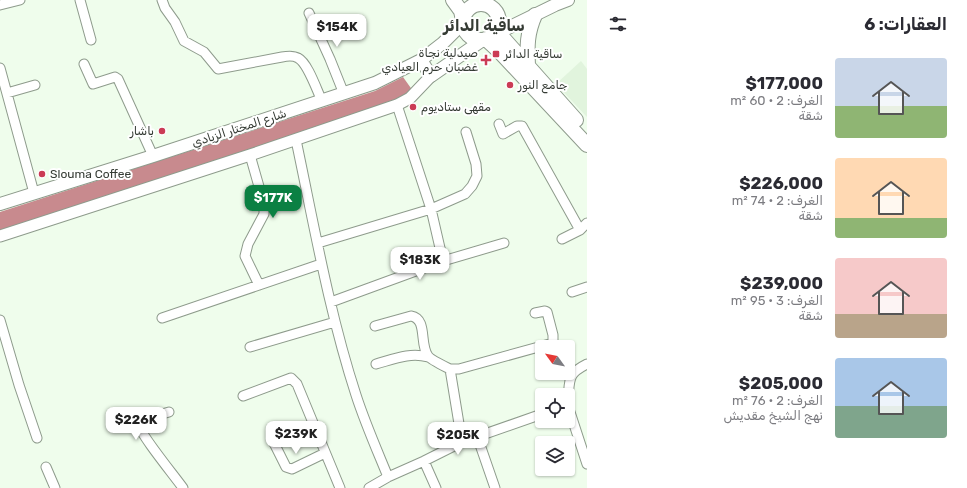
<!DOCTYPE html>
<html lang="ar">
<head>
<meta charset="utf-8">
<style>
	body { margin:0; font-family:Rubik,Cairo,sans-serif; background:#f2f2f3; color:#2b2b33; direction:rtl; height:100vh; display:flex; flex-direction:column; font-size:15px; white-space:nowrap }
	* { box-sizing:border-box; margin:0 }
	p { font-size:13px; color:#7c7c81 }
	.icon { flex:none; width:22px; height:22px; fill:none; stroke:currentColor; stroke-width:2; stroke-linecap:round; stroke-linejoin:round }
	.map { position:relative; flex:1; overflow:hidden; direction:ltr }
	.sheet { display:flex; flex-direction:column; background:#fff; width:380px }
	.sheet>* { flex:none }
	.needle { width:26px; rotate:303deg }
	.tools { position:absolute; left:535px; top:340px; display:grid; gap:8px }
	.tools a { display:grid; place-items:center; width:40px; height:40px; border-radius:4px; background:#fff; box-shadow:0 1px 3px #0004; font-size:20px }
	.price { position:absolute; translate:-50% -34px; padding:0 9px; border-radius:8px; background:#fff; color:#222; font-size:13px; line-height:26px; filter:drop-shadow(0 1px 2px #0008) }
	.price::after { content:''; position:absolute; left:50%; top:24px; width:12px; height:9px; margin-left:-6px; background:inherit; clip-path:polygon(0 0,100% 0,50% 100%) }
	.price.selected { background:#0b8043; color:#fff }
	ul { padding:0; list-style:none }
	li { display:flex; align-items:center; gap:12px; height:100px; padding:0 20px }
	li span { display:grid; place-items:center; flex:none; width:112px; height:80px; border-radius:4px; color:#555 }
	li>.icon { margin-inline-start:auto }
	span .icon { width:48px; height:48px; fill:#fffc; stroke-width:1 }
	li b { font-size:17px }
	h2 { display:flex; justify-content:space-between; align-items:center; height:48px; padding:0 20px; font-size:17px }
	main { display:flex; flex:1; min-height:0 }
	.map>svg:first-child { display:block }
	.built { fill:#e1f4dd }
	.water { fill:#c88a8e }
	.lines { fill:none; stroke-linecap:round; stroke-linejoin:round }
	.minor-casing { stroke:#8e9b8c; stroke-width:11 }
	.tertiary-casing { stroke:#8e9b8c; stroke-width:13 }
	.secondary-casing { stroke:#8e9b8c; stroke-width:14 }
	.primary-casing { stroke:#8e9b8c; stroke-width:16 }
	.minor { stroke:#fff; stroke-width:9 }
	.tertiary { stroke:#fff; stroke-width:11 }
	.secondary { stroke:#fff; stroke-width:12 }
	.primary { stroke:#fff; stroke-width:14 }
	.poi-dot { fill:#cb3b55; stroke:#fff; stroke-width:1.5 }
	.labels { text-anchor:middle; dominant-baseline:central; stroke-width:4; stroke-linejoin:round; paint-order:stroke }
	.poi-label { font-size:12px; fill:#353b34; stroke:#fff; text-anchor:start }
	.street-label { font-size:12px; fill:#353b34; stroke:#fff }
	.district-label { font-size:16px; font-weight:bold; fill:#353b34; stroke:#fff }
</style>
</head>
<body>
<main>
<section class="sheet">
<h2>العقارات: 6<svg class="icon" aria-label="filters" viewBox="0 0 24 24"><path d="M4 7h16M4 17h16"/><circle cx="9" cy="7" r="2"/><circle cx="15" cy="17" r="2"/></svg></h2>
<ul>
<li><span style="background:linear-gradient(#c9d6e8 60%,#8fb573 0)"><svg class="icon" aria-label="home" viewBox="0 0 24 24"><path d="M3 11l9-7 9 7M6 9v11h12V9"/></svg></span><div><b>$177,000</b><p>الغرف: 2 · 60 m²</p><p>شقة</p></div></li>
<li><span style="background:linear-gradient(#ffd9b3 75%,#8fb573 0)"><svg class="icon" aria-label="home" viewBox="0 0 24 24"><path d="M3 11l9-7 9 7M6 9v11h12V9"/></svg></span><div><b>$226,000</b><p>الغرف: 2 · 74 m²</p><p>شقة</p></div></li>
<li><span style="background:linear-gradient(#f6c9c9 70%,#b9a48a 0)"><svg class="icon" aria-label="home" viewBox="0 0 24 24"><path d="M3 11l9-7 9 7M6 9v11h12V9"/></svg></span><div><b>$239,000</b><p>الغرف: 3 · 95 m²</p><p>شقة</p></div></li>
<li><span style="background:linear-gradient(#a9c7e8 60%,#7fa58c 0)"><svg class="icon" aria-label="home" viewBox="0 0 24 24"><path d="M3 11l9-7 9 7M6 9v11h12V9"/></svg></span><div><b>$205,000</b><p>الغرف: 2 · 76 m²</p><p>نهج الشيخ مقديش</p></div></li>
</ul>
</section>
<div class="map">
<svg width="587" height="488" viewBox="0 0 587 488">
	<rect width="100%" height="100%" fill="#effdec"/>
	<path class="built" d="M 581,61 L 587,69 L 587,117 L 556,84 Z"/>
	<path class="water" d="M 403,77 L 413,91 L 399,99 L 249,150 L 0,230 L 0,212 L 375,91 Z"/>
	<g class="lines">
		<g class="minor-casing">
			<path id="minor" d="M 80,0 L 91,40
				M 162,0 L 165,8 L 175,22 L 184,41 L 204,52 L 218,69 L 282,57 C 287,56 293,55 298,58 C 308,63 317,91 322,101
				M 0,5 L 20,0
				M 309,13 L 330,59 L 344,94
				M 84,64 L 93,84 L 115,77 L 118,79 L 153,156
				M 0,68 L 34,193
				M 7,93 L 35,85
				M 397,105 L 431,209 L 443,261
				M 499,124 L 503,134 L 517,126 L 522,126 L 580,230
				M 296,140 C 314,225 329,312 356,395 C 365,423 377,450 388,477
				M 250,155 L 264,204 L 264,214 L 248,244 L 245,256 L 259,285
				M 562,239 L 580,230 L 587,223
				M 318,243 L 431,209 L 465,194 L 472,186 L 477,176 L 476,164 L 466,132
				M 572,292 L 587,287
				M 331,302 L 443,261 L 504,243
				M 162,318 L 321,264
				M 0,320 L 19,385 L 37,438
				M 375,326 L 411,316 C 428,319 419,344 428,356 C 431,360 444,366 450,369
				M 250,347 L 335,322
				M 376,364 C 394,359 410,352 428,357
				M 243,396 L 291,378 L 297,384 L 340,488
				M 568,399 C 570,379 567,374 587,364
				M 568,406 L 587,464
				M 169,412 L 142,420 C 140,422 139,422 139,425 C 140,434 176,478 183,488
				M 477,436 L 495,488
				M 273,441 L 286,467 L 292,469 L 325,453
				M 462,442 L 450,369 L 459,369 L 553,343 L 553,335 L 547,312 L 545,311 L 535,313
				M 424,461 L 436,488
				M 46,467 L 55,488
				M 369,488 L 388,477 L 424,461 L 462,442 L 542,414"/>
		</g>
		<g class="tertiary-casing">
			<path id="tertiary" d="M 0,236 L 250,155 L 397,105 L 410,98 L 431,76"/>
		</g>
		<g class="secondary-casing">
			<path id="secondary" d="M 479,4 L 485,0
				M 498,26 L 508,28 L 555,5 L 568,0
				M 421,60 L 431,76 L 484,39
				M 0,204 L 153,156 L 375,83 L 421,60 L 443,43 L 463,23"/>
		</g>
		<g class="primary-casing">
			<path id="primary" d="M 453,0 L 461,11 L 463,20
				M463 22a18 18 0 1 1 36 0a18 18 0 1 1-36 0Z
				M 498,28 L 504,39 L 576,120
				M 486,39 L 499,51 L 587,145
				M 528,65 C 527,46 527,33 535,15"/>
		</g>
		<use href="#minor" class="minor"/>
		<use href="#tertiary" class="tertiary"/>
		<use href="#secondary" class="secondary"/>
		<use href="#primary" class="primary"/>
	</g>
	<g class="poi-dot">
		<rect x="492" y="50" width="8" height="8" rx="2"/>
		<path d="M484 54h4v4h4v4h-4v4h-4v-4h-4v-4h4z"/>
		<circle cx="510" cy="85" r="4"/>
		<circle cx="413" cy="107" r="4"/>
		<circle cx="162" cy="131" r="4"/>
		<circle cx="42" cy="174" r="4"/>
	</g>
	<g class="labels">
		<g class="poi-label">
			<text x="478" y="53" text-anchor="end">صيدلية نجاة<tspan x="478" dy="14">غضبان حرم العيادي</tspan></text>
			<text x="504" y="54">ساقية الدائر</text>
			<text x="518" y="85">جامع النور</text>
			<text x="421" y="107">مقهى ستاديوم</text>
			<text x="154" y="131" text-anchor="end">باشار</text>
			<text x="50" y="174">Slouma Coffee</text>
		</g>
		<g class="street-label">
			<text transform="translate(239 128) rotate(-18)">شارع المختار الزيادي</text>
		</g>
		<g class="district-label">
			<text x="484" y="25">ساقية الدائر</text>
		</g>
	</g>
</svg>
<div class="tools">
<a><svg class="needle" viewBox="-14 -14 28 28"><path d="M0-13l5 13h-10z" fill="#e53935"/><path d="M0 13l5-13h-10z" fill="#7c7c81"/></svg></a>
<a><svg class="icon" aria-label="locate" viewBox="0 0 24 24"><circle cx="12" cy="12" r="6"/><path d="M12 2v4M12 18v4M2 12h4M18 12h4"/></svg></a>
<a><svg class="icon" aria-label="layers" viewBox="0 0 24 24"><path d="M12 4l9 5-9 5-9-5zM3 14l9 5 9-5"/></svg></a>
</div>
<b class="price" style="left:337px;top:48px">$154K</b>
<b class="price selected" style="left:273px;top:219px">$177K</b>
<b class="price" style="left:420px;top:281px">$183K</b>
<b class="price" style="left:136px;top:441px">$226K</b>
<b class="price" style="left:296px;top:455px">$239K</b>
<b class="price" style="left:458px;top:456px">$205K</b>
</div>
</main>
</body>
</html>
